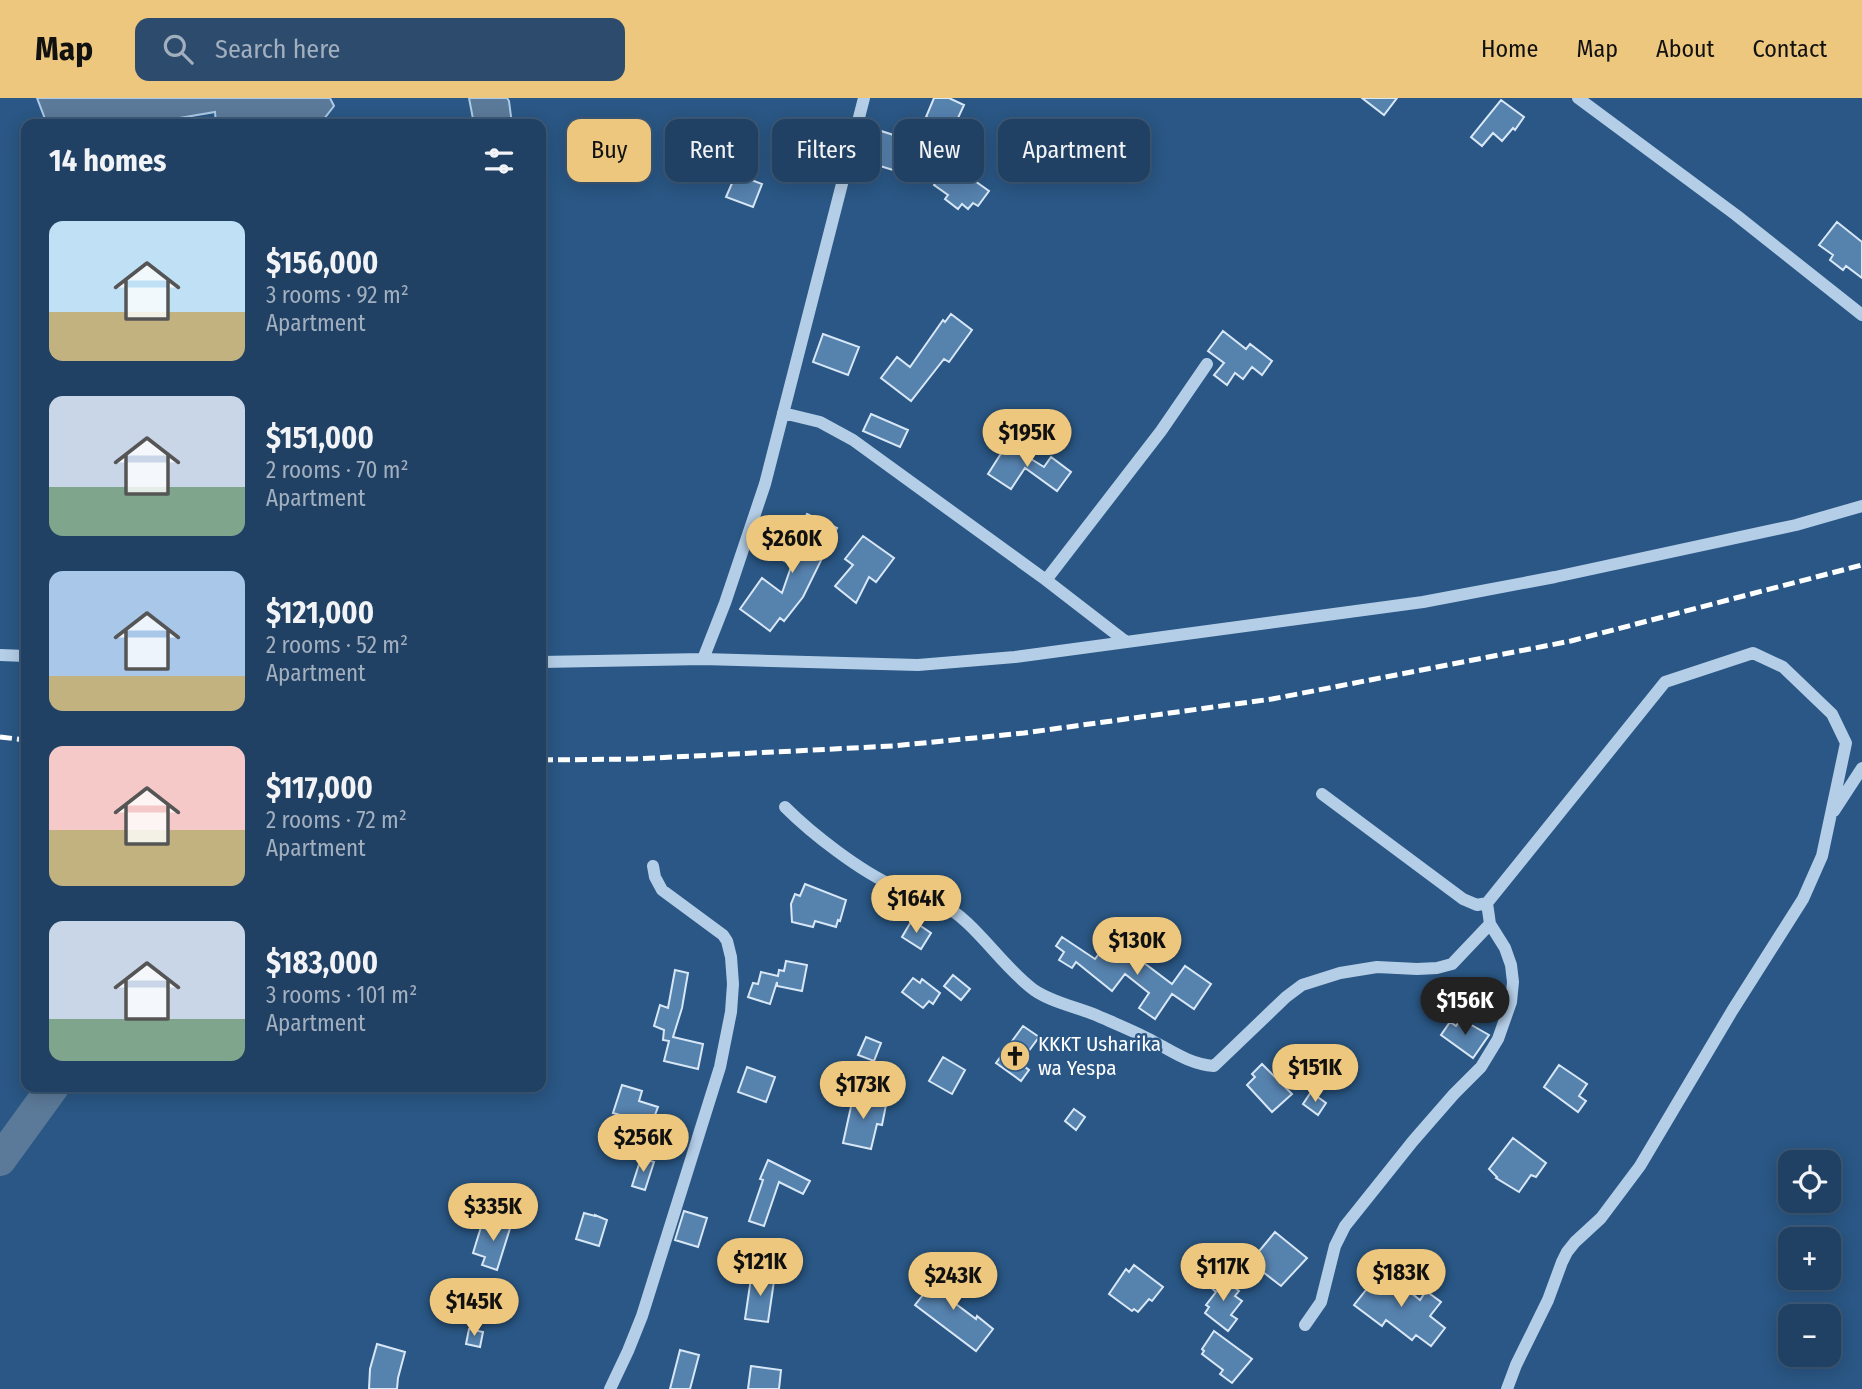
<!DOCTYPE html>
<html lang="en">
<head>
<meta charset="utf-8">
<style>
	body { margin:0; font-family:"Fira Sans Condensed",sans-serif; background:#2d4c6d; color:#f1f3f6; height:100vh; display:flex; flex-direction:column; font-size:26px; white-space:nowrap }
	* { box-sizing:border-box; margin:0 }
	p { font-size:23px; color:#a2afbf }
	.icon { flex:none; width:38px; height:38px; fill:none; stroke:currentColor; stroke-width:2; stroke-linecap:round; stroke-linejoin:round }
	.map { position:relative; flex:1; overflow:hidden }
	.panel { position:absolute; left:21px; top:21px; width:525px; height:973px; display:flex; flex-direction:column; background:#204164; border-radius:14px; box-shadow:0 4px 18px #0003,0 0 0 2px #3d5a78 }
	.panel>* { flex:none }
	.hud { position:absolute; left:567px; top:21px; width:665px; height:63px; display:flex; gap:14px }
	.tools { position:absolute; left:1778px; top:1052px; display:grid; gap:14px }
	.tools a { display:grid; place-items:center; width:63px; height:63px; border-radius:14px; background:#204164; box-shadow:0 4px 18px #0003,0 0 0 2px #3d5a78; font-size:35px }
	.price { position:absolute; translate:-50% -60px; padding:0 16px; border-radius:24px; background:#edc77d; color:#111; font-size:23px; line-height:46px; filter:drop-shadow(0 2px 4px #0008) }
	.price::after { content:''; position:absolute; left:50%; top:42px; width:21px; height:16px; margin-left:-10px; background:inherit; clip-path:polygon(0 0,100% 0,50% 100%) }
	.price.selected { background:#222; color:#fff }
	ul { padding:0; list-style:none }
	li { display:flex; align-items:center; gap:21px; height:175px; padding:0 28px }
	li span { display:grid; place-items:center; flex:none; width:196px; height:140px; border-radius:14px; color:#555 }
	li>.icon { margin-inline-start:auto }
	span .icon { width:84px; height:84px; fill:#fffc; stroke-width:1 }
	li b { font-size:30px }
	h2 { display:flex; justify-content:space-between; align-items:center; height:84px; padding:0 28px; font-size:30px }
	.chip { padding:0 24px; border-radius:14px; background:#204164; box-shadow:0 4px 18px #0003,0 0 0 2px #3d5a78; font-size:24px; line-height:63px }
	.chip.selected { background:#edc77d; color:#111 }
	header { display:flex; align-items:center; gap:42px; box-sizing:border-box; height:98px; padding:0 35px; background:#edc77d; color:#111 }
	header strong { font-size:33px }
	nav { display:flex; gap:38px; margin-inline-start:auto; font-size:24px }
	.search { width:490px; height:63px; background:#2d4c6d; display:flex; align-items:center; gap:18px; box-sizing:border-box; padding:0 24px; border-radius:14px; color:#a2afbf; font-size:26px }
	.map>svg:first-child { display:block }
	.water { fill:#5b7a99; stroke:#aacae7; stroke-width:2 }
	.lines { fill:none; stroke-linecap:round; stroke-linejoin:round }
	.river { stroke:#5b7a99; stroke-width:32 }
	.building { fill:#5682ae; stroke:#d8e7f6; stroke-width:2 }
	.minor { stroke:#b5cee7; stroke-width:12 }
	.rail { stroke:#fff; stroke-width:5; stroke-dasharray:12 5; stroke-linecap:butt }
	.labels { text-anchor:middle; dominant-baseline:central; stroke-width:5; stroke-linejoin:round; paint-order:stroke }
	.poi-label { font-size:21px; fill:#fff; stroke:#2a5785; text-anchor:start }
</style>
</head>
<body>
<header>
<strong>Map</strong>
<div class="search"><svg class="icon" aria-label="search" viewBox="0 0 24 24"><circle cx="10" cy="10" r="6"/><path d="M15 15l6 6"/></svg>Search here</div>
<nav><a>Home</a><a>Map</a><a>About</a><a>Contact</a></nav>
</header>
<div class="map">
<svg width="1862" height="1291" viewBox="0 0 1862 1291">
	<rect width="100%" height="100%" fill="#2a5785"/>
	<path class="water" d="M 37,0 L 330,0 L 334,8 L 320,26 L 216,26 L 215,14 L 162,23 L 157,26 L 47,26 Z
		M 469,0 L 507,0 L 509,3 L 512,26 L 474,26 Z
		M 541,116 L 545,180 L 541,236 Z"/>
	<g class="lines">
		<path class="river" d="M 0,1062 L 53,989"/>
	</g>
	<path class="building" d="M 934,0 L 949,0 L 964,7 L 953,31 L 926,19 Z
		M 1362,0 L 1397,0 L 1384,17 Z
		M 1501,2 L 1524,19 L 1515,32 L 1513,30 L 1502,43 L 1493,35 L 1482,48 L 1471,39 Z
		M 878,32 L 903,40 L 893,72 L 867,64 Z
		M 799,52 L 828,60 L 822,80 L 793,72 Z
		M 954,61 L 971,73 L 968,78 L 989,93 L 978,108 L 973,105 L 968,111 L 962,106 L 958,111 L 945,101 L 948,97 L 934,87 Z
		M 736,76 L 762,86 L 753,109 L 726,99 Z
		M 1837,124 L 1862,144 L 1862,180 L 1846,168 L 1843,172 L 1830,162 L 1833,157 L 1819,147 Z
		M 951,216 L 972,232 L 949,264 L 944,261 L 911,303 L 881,280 L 897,259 L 910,269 L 943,222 L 945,224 Z
		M 1223,233 L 1246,251 L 1250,246 L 1272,263 L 1262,277 L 1252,269 L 1243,281 L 1235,275 L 1227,287 L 1214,277 L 1224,265 L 1208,253 Z
		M 823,236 L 859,249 L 848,277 L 813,264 Z
		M 871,316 L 908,332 L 900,349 L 863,333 Z
		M 1007,346 L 1044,369 L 1051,359 L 1071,374 L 1057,393 L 1025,370 L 1011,391 L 988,376 Z
		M 807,416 L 837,430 L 803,499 L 784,523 L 780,520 L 770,533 L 740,511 L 762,480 L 782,495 L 792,466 L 784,463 Z
		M 863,438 L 894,460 L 876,484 L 869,479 L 856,505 L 835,488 L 853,467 L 845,461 Z
		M 805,786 L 846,802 L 840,823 L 838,822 L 836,829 L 815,823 L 813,829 L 792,824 L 791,806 L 795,796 L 800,798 Z
		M 912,822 L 931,835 L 921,851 L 902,839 Z
		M 1062,839 L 1095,861 L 1101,853 L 1104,855 L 1110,847 L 1141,869 L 1144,865 L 1172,886 L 1185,868 L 1211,886 L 1194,911 L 1172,896 L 1155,921 L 1139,910 L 1149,895 L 1125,876 L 1112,893 L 1076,864 L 1072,870 L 1059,862 L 1064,854 L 1056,848 Z
		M 786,863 L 807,867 L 802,893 L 777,888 L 777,884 L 770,906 L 748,899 L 753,885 L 758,886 L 761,874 L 778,878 L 779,872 L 784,873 Z
		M 675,872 L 688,875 L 682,910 L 673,939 L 703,946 L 698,971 L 664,963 L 669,943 L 663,942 L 664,932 L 654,928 L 660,907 L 668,910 Z
		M 953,877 L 970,891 L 961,902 L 944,888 Z
		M 913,880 L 920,885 L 922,881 L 940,895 L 933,906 L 929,903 L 923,910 L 902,894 Z
		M 1461,921 L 1489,937 L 1473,960 L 1441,937 L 1450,924 L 1456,928 Z
		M 1023,928 L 1039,939 L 1020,965 L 1029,972 L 1021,983 L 996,965 Z
		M 866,939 L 881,945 L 874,963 L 858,957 Z
		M 943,959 L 965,972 L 952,996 L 929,983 Z
		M 1262,966 L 1292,996 L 1272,1014 L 1247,987 L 1255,979 L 1252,976 Z
		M 1559,967 L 1587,986 L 1579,998 L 1586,1003 L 1578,1014 L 1544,989 Z
		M 747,969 L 775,979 L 766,1004 L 738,994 Z
		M 622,987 L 642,993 L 639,1003 L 658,1009 L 652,1025 L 635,1018 L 634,1021 L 613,1015 Z
		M 1311,994 L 1326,1005 L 1318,1017 L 1303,1006 Z
		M 854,995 L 869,998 L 868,1003 L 886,1007 L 882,1027 L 877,1026 L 871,1051 L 843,1045 Z
		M 1074,1011 L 1085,1019 L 1076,1032 L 1065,1023 Z
		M 1513,1040 L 1546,1065 L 1536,1079 L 1531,1077 L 1519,1094 L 1496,1080 L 1497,1079 L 1489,1071 Z
		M 641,1060 L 654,1064 L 645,1092 L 632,1088 Z
		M 768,1062 L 810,1083 L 803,1096 L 779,1084 L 764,1128 L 749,1123 L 763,1082 L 760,1081 Z
		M 684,1113 L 707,1120 L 698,1149 L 675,1142 Z
		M 584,1115 L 595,1118 L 595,1117 L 607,1122 L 599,1148 L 576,1141 Z
		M 497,1119 L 512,1124 L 497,1172 L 482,1167 L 485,1159 L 473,1155 L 481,1129 L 493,1133 Z
		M 1275,1134 L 1307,1160 L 1281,1188 L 1250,1164 Z
		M 1134,1167 L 1163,1189 L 1152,1203 L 1149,1201 L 1138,1214 L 1134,1211 L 1132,1213 L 1109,1196 L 1126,1171 L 1129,1174 Z
		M 1382,1172 L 1420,1202 L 1426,1193 L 1441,1204 L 1430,1218 L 1445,1230 L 1431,1248 L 1416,1237 L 1412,1242 L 1386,1222 L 1382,1228 L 1354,1207 Z
		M 942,1173 L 962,1189 L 952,1203 L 976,1221 L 977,1218 L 993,1231 L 976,1253 L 915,1207 Z
		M 756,1175 L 773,1177 L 772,1183 L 774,1183 L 768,1224 L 745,1221 L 751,1180 L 755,1180 Z
		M 1218,1177 L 1239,1193 L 1235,1198 L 1242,1203 L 1231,1217 L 1237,1221 L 1228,1233 L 1205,1215 L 1209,1209 L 1206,1207 L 1216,1194 L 1209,1188 Z
		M 469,1231 L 483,1234 L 480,1249 L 466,1246 Z
		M 1214,1233 L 1252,1261 L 1232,1285 L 1220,1276 L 1223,1272 L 1202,1256 L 1204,1253 L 1202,1251 Z
		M 377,1246 L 405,1254 L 398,1280 L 397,1291 L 369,1291 L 370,1271 Z
		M 680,1252 L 699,1257 L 690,1291 L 670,1291 Z
		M 751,1268 L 781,1272 L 779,1291 L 748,1291 Z"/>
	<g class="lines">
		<path class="minor" d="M 1578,0 L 1736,117 L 1862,217
			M 783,315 L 820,324 L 853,342 L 1046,482 L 1125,543
			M 1046,482 L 1161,333 L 1207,266
			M 0,557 L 26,558
			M 703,561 L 725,505 L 765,386 L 864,0
			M 541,564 L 703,561 L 918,567 L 1015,559 L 1423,504 L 1555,479 L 1796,427 L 1862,408
			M 1322,696 L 1463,801 L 1477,807 L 1487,805 L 1665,584 L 1753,555 L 1783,569 L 1832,616 L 1846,645 L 1822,758 L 1803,801 L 1732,913 L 1640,1068 L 1601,1120 L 1575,1144 L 1567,1154 L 1562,1164 L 1548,1202 L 1516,1267 L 1507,1291
			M 785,709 C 812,736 861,774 896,789 C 909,794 924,796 937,803 C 976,823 999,866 1034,892 C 1053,905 1077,909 1098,918 C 1114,925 1131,932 1147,940 C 1169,951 1188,966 1214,968 L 1286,899 L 1302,887 L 1340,875 L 1377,869 L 1417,871 L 1437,870 L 1452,866 L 1490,826
			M 1834,713 L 1862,670
			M 1305,1227 L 1321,1204 L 1335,1148 L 1345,1128 L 1413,1043 L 1454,996 L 1481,969 L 1498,941 L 1511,904 L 1513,884 L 1511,867 L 1505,850 L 1490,826 L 1487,805
			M 610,1291 L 628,1253 L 642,1218 L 720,969 L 731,914 L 733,886 L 731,859 L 727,843 L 723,837 L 662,792 L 655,779 L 653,768"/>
		<path class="rail" d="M 0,639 L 26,642
			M 541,662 L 634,661 L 893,648 L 1024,635 L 1272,601 L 1571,543 L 1862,467"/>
	</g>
	<defs>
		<g id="church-disc" transform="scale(1.575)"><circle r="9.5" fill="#edc77d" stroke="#2a5785"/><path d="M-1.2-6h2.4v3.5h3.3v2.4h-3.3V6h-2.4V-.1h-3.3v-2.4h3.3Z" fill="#111"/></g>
	</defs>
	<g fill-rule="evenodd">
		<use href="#church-disc" x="1015" y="958"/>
	</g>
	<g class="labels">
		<g class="poi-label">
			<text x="1038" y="946">KKKT Usharika<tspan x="1038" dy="24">wa Yespa</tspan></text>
		</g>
	</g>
</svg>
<div class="tools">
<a><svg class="icon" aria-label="locate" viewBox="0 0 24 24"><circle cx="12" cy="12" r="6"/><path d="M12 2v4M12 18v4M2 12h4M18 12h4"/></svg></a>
<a>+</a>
<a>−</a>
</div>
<b class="price" style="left:1027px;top:371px">$195K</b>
<b class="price" style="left:792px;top:477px">$260K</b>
<b class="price" style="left:916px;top:837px">$164K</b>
<b class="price" style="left:1137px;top:879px">$130K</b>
<b class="price selected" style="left:1465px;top:939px">$156K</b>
<b class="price" style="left:1315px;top:1006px">$151K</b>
<b class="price" style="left:863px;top:1023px">$173K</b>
<b class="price" style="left:643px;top:1076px">$256K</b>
<b class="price" style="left:493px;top:1145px">$335K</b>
<b class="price" style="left:760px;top:1200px">$121K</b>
<b class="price" style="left:1223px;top:1205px">$117K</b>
<b class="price" style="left:1401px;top:1211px">$183K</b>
<b class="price" style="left:953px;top:1214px">$243K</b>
<b class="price" style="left:474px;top:1240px">$145K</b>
<div class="hud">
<a class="chip selected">Buy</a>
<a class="chip">Rent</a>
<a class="chip">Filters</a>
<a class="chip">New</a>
<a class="chip">Apartment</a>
</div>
<section class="panel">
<h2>14 homes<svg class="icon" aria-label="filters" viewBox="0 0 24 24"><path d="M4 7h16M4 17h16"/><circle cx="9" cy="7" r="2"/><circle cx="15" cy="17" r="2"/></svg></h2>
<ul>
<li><span style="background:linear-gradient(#bfe0f5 65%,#c2b280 0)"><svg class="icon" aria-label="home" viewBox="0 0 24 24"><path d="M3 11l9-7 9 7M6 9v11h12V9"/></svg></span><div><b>$156,000</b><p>3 rooms · 92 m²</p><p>Apartment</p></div></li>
<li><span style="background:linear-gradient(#c9d6e8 65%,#7fa58c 0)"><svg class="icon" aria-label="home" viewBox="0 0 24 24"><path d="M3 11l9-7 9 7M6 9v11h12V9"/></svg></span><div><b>$151,000</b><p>2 rooms · 70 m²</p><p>Apartment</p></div></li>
<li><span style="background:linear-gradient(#a9c7e8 75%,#c2b280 0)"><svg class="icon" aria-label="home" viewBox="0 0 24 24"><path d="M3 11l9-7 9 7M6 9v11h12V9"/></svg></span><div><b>$121,000</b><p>2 rooms · 52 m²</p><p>Apartment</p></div></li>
<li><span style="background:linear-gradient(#f6c9c9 60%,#c2b280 0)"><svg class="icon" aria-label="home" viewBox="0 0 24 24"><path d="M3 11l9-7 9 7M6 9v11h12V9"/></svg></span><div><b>$117,000</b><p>2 rooms · 72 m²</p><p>Apartment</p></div></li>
<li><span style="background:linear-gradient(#c9d6e8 70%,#7fa58c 0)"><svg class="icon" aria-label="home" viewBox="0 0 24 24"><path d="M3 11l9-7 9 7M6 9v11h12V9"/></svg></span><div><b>$183,000</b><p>3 rooms · 101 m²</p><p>Apartment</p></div></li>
</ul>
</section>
</div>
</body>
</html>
